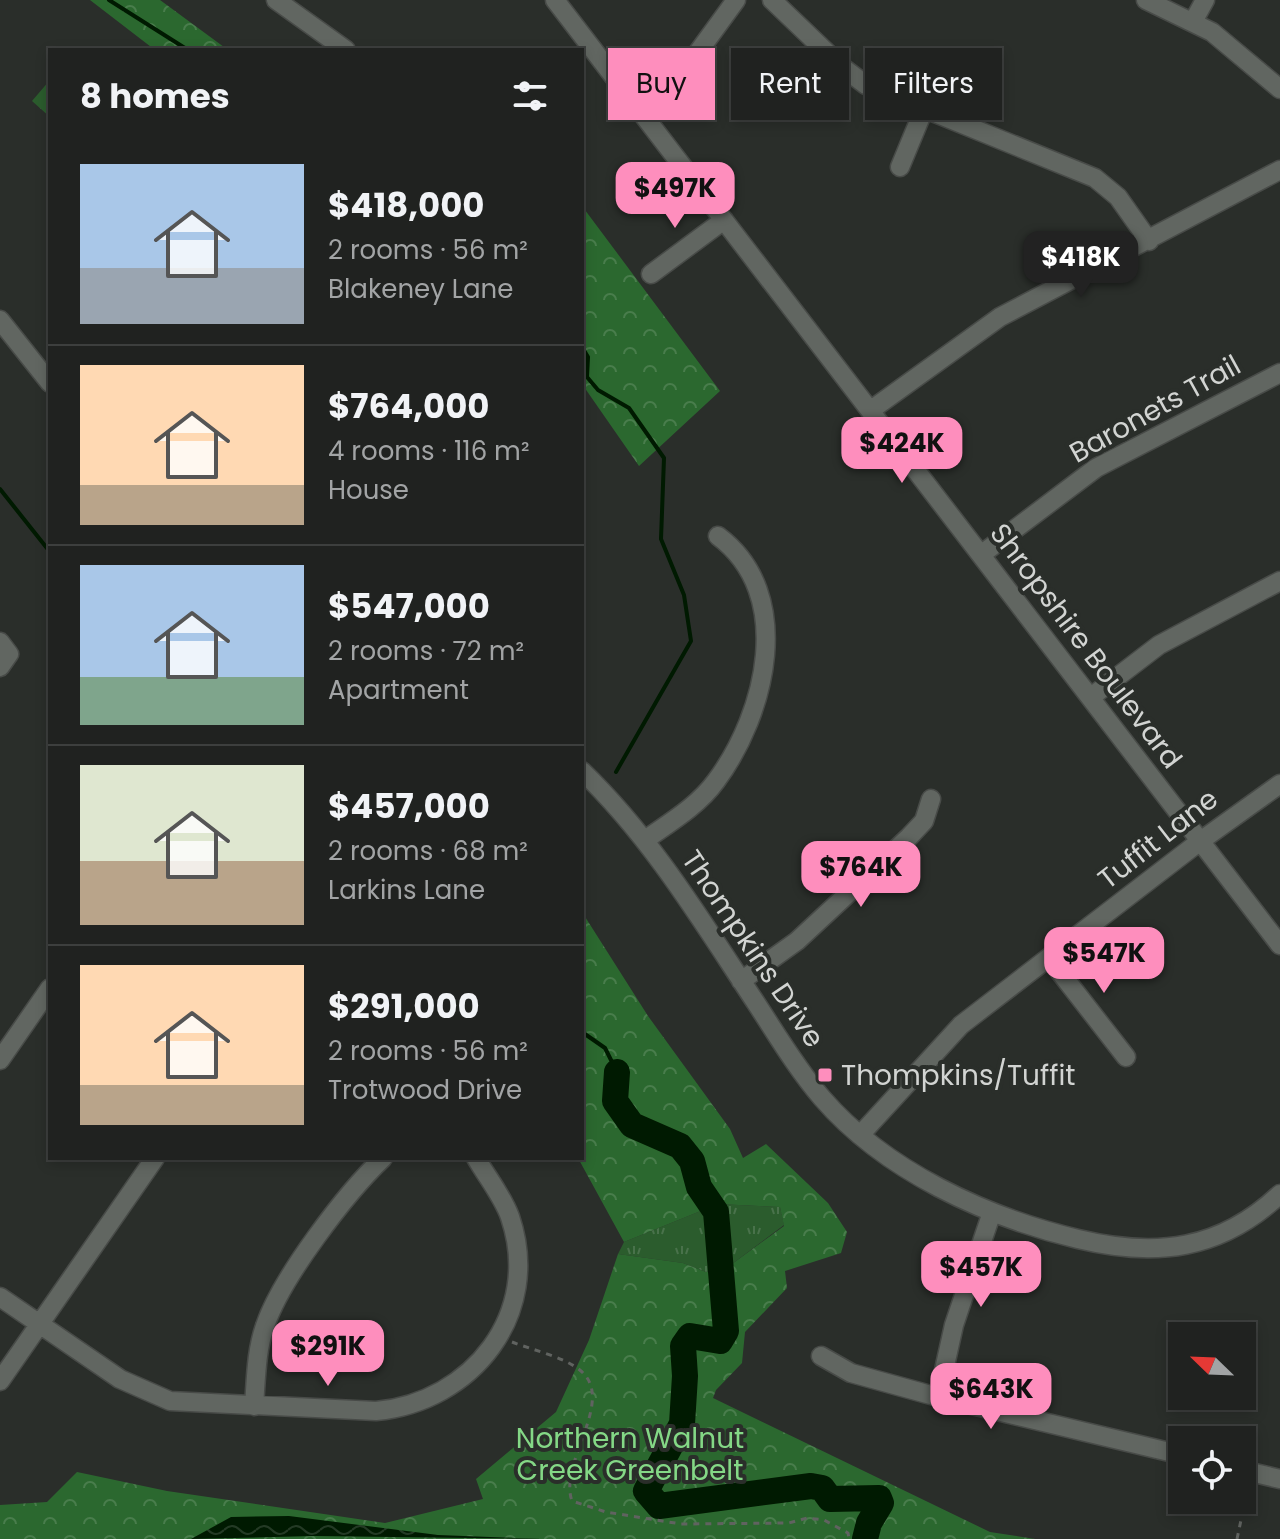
<!DOCTYPE html>
<html lang="en">
<head>
<meta charset="utf-8">
<style>
	body { margin:0; font-family:Poppins,sans-serif; background:#282a29; color:#f1f3f6; height:100vh; display:flex; flex-direction:column; font-size:30px; white-space:nowrap }
	* { box-sizing:border-box; margin:0 }
	p { font-size:26px; color:#a2a4a5 }
	.icon { flex:none; width:44px; height:44px; fill:none; stroke:currentColor; stroke-width:2; stroke-linecap:round; stroke-linejoin:round }
	.map { position:relative; flex:1; overflow:hidden }
	.drawer { position:absolute; left:48px; top:48px; width:536px; height:1112px; display:flex; flex-direction:column; background:#202220; border-radius:0px; box-shadow:0 4px 12px #0003,0 0 0 2px #3d3f3e }
	.drawer>* { flex:none }
	.guide { position:absolute; left:608px; top:48px; width:552px; height:72px; display:flex; gap:16px }
	.needle { width:52px; rotate:293deg }
	.buttons { position:absolute; left:1168px; top:1322px; display:grid; gap:16px }
	.buttons a { display:grid; place-items:center; width:88px; height:88px; border-radius:0px; background:#202220; box-shadow:0 4px 12px #0003,0 0 0 2px #3d3f3e; font-size:40px }
	.price { position:absolute; translate:-50% -68px; padding:0 18px; border-radius:16px; background:#fe8ebd; color:#111; font-size:26px; line-height:52px; filter:drop-shadow(0 2px 4px #0008) }
	.price::after { content:''; position:absolute; left:50%; top:48px; width:24px; height:18px; margin-left:-12px; background:inherit; clip-path:polygon(0 0,100% 0,50% 100%) }
	.price.active { background:#222; color:#fff }
	ul { padding:0; list-style:none }
	li { display:flex; align-items:center; gap:24px; height:200px; padding:0 32px }
	li+li { border-top:2px solid #3d3f3e }
	li span { display:grid; place-items:center; flex:none; width:224px; height:160px; border-radius:0px; color:#555 }
	li>.icon { margin-inline-start:auto }
	span .icon { width:96px; height:96px; fill:#fffc; stroke-width:1 }
	li b { font-size:34px }
	h2 { display:flex; justify-content:space-between; align-items:center; height:96px; padding:0 32px; font-size:34px }
	.pill { padding:0 28px; border-radius:0px; background:#202220; box-shadow:0 4px 12px #0003,0 0 0 2px #3d3f3e; font-size:28px; line-height:72px }
	.pill.active { background:#fe8ebd; color:#111 }
	.map>svg:first-child { display:block }
	.grass { fill:url(#grass-tufts) }
	.forest { fill:url(#forest-crowns) }
	.water { fill:url(#water-waves) }
	.lines { fill:none; stroke-linecap:round; stroke-linejoin:round }
	.stream { stroke:#001a01; stroke-width:4 }
	.river { stroke:#001a01; stroke-width:26 }
	.minor-casing { stroke:#484b48; stroke-width:21 }
	.path { stroke:#606360; stroke-width:3; stroke-dasharray:6 6; stroke-linecap:butt }
	.minor { stroke:#616661; stroke-width:18 }
	.poi-dot { fill:#fe8ebd; stroke:#2a2e2a; stroke-width:3 }
	.labels { text-anchor:middle; dominant-baseline:central; stroke-width:8; stroke-linejoin:round; paint-order:stroke }
	.street-label { font-size:28px; fill:#d2d4d2; stroke:#2a2e2a }
	.poi-label { font-size:28px; fill:#d2d4d2; stroke:#2a2e2a; text-anchor:start }
	.park-label { font-size:28px; fill:#84d886; stroke:#2a2e2a }
</style>
</head>
<body>
<div class="map">
<svg width="1280" height="1539" viewBox="0 0 1280 1539">
	<defs>
		<pattern id="grass-tufts" width="24" height="20" patternUnits="userSpaceOnUse" patternTransform="scale(2)"><rect width="24" height="20" fill="#2b5c2d"/><path d="M3 7l-1-3M5 7V3M7 7l1-3M15 17l-1-3M17 17v-4M19 17l1-3" fill="none" stroke="#49724b"/></pattern>
		<pattern id="forest-crowns" width="20" height="18" patternUnits="userSpaceOnUse" patternTransform="scale(2)"><rect width="20" height="18" fill="#2b682f"/><path d="M2 6a3 3 0 1 1 6 0M12 15a3 3 0 1 1 6 0" fill="none" stroke="#497d4c"/></pattern>
		<pattern id="water-waves" width="16" height="10" patternUnits="userSpaceOnUse" patternTransform="scale(2)"><rect width="16" height="10" fill="#001a01"/><path d="M0 5q4-4 8 0t8 0" fill="none" stroke="#243a25"/></pattern>
	</defs>
	<rect width="100%" height="100%" fill="#2a2e2a"/>
	<path class="grass" d="M 50,80 L 50,117 L 32,101 Z
		M 718,1204 L 780,1207 L 784,1225 L 732,1264 L 706,1272 L 683,1263 L 618,1254 L 624,1242 Z"/>
	<path class="forest" d="M 90,0 L 160,0 L 228,50 L 155,50 Z
		M 582,206 L 720,391 L 639,466 L 582,384 Z
		M 582,912 L 648,1016 L 730,1129 L 743,1158 L 766,1144 L 828,1203 L 847,1232 L 841,1253 L 785,1271 L 787,1288 L 745,1332 L 742,1363 L 716,1390 L 713,1398 L 990,1532 L 1035,1539 L 0,1539 L 0,1505 L 47,1502 L 77,1472 L 167,1491 L 385,1523 L 483,1499 L 476,1479 L 556,1412 L 589,1340 L 618,1254 L 683,1263 L 706,1272 L 732,1264 L 784,1226 L 780,1207 L 718,1204 L 624,1242 L 578,1158 L 582,1158 Z"/>
	<path class="water" d="M 289,1516 L 438,1535 L 543,1539 L 314,1536 L 191,1539 L 231,1517 Z"/>
	<g class="lines">
		<path class="stream" d="M 109,0 L 188,50
			M 582,347 L 588,357 L 587,377 L 598,390 L 629,408 L 664,458 L 661,539 L 684,595 L 691,641 L 616,772
			M 0,489 L 50,552
			M 582,1032 L 605,1048 L 617,1072"/>
		<path class="river" d="M 617,1072 L 615,1101 L 632,1125 L 680,1146 L 692,1161 L 699,1187 L 716,1212 L 726,1331 L 720,1341 L 690,1336 L 683,1346 L 685,1376 L 682,1424 L 646,1491 L 659,1506 L 811,1486 L 822,1488 L 830,1499 L 879,1498 L 881,1503 L 869,1523 L 865,1539"/>
		<g class="minor-casing">
			<path id="minor" d="M 276,0 L 346,50
				M 555,0 L 1280,945
				M 772,0 L 842,67 L 866,85 L 1095,178 L 1118,197 L 1149,241
				M 1146,0 L 1212,32 L 1280,89
				M 1194,20 L 1205,0
				M 638,111 L 677,81 L 736,0
				M 900,167 L 924,109
				M 651,274 L 724,220
				M 0,320 L 50,383
				M 871,410 L 1000,317 L 1280,170
				M 982,554 L 1096,468 L 1280,373
				M 0,642 L 9,654 L 0,667
				M 1091,697 L 1159,645 L 1280,581
				M 582,771 C 652,838 703,923 756,1003 C 777,1035 797,1069 822,1098 C 885,1171 986,1217 1078,1239 C 1156,1258 1221,1250 1280,1194
				M 645,840 C 669,823 698,806 716,781 C 766,714 796,594 718,536
				M 1049,958 L 1126,1057
				M 741,981 L 797,941 L 909,837 L 924,821 L 931,799
				M 0,1060 L 50,988
				M 861,1134 L 961,1025 L 1199,842 L 1280,784
				M 0,1297 L 120,1379 L 170,1401 L 376,1411 C 472,1402 543,1314 510,1217 C 503,1197 487,1177 476,1158
				M 821,1356 L 851,1373 L 938,1397 L 1182,1455
				M 0,1381 L 155,1158
				M 938,1397 L 954,1325 L 992,1212
				M 254,1406 C 256,1380 256,1351 265,1326 C 281,1278 346,1193 383,1158
				M 1242,1470 L 1280,1479"/>
		</g>
		<path class="path" d="M 512,1342 C 532,1350 565,1357 581,1371 C 616,1401 558,1463 572,1501 L 606,1512 L 681,1524 L 789,1523 L 807,1518 L 824,1520 L 848,1533 L 849,1539
			M 1237,1539 L 1248,1487"/>
		<use href="#minor" class="minor"/>
	</g>
	<rect class="poi-dot" x="817" y="1067" width="16" height="16" rx="4"/>
	<g class="labels">
		<g class="street-label">
			<text transform="translate(1155 409) rotate(-29)">Baronets Trail</text>
			<text transform="translate(1086 646) rotate(53)">Shropshire Boulevard</text>
			<text transform="translate(1158 839) rotate(-38)">Tuffit Lane</text>
			<text transform="translate(753 949) rotate(56)">Thompkins Drive</text>
		</g>
		<g class="poi-label">
			<text x="841" y="1075">Thompkins/Tuffit</text>
		</g>
		<g class="park-label">
			<text x="630" y="1438">Northern Walnut<tspan x="630" dy="32">Creek Greenbelt</tspan></text>
		</g>
	</g>
</svg>
<div class="buttons">
<a><svg class="needle" viewBox="-14 -14 28 28"><path d="M0-13l5 13h-10z" fill="#e53935"/><path d="M0 13l5-13h-10z" fill="#a2a4a5"/></svg></a>
<a><svg class="icon" aria-label="locate" viewBox="0 0 24 24"><circle cx="12" cy="12" r="6"/><path d="M12 2v4M12 18v4M2 12h4M18 12h4"/></svg></a>
</div>
<b class="price" style="left:675px;top:230px">$497K</b>
<b class="price active" style="left:1081px;top:299px">$418K</b>
<b class="price" style="left:902px;top:485px">$424K</b>
<b class="price" style="left:861px;top:909px">$764K</b>
<b class="price" style="left:1104px;top:995px">$547K</b>
<b class="price" style="left:981px;top:1309px">$457K</b>
<b class="price" style="left:328px;top:1388px">$291K</b>
<b class="price" style="left:991px;top:1431px">$643K</b>
<div class="guide">
<a class="pill active">Buy</a>
<a class="pill">Rent</a>
<a class="pill">Filters</a>
</div>
<section class="drawer">
<h2>8 homes<svg class="icon" aria-label="filters" viewBox="0 0 24 24"><path d="M4 7h16M4 17h16"/><circle cx="9" cy="7" r="2"/><circle cx="15" cy="17" r="2"/></svg></h2>
<ul>
<li><span style="background:linear-gradient(#a9c7e8 65%,#9aa5b1 0)"><svg class="icon" aria-label="home" viewBox="0 0 24 24"><path d="M3 11l9-7 9 7M6 9v11h12V9"/></svg></span><div><b>$418,000</b><p>2 rooms · 56 m²</p><p>Blakeney Lane</p></div></li>
<li><span style="background:linear-gradient(#ffd9b3 75%,#b9a48a 0)"><svg class="icon" aria-label="home" viewBox="0 0 24 24"><path d="M3 11l9-7 9 7M6 9v11h12V9"/></svg></span><div><b>$764,000</b><p>4 rooms · 116 m²</p><p>House</p></div></li>
<li><span style="background:linear-gradient(#a9c7e8 70%,#7fa58c 0)"><svg class="icon" aria-label="home" viewBox="0 0 24 24"><path d="M3 11l9-7 9 7M6 9v11h12V9"/></svg></span><div><b>$547,000</b><p>2 rooms · 72 m²</p><p>Apartment</p></div></li>
<li><span style="background:linear-gradient(#dfe7d0 60%,#b9a48a 0)"><svg class="icon" aria-label="home" viewBox="0 0 24 24"><path d="M3 11l9-7 9 7M6 9v11h12V9"/></svg></span><div><b>$457,000</b><p>2 rooms · 68 m²</p><p>Larkins Lane</p></div></li>
<li><span style="background:linear-gradient(#ffd9b3 75%,#b9a48a 0)"><svg class="icon" aria-label="home" viewBox="0 0 24 24"><path d="M3 11l9-7 9 7M6 9v11h12V9"/></svg></span><div><b>$291,000</b><p>2 rooms · 56 m²</p><p>Trotwood Drive</p></div></li>
</ul>
</section>
</div>
</body>
</html>
